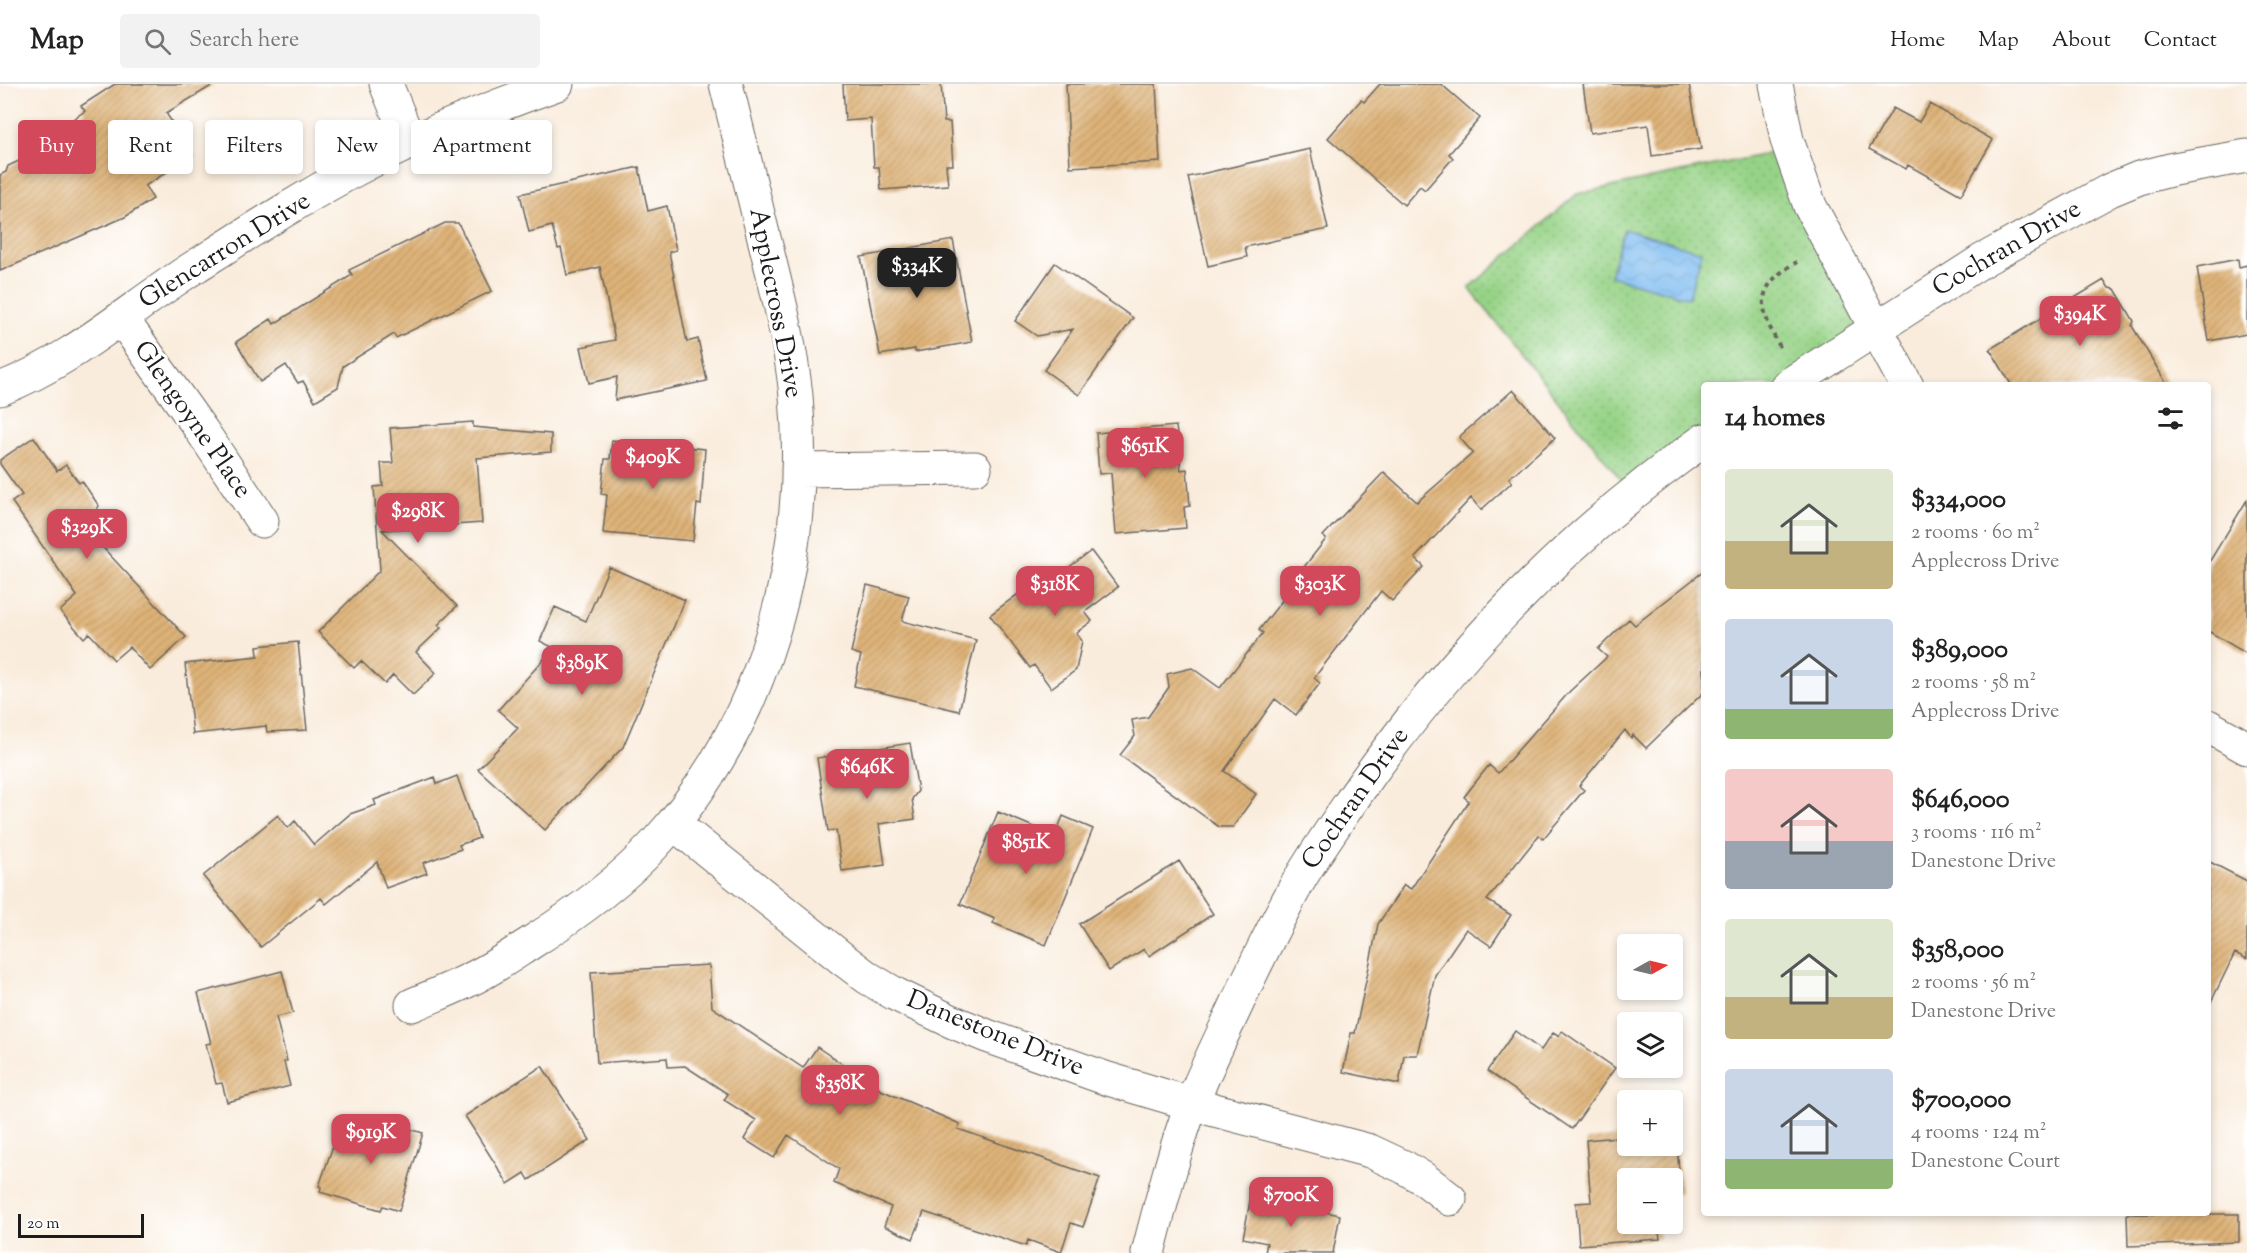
<!DOCTYPE html>
<html lang="en">
<head>
<meta charset="utf-8">
<style>
	body { margin:0; font-family:"Sorts Mill Goudy",serif; background:#f2f2f2; color:#222; height:100vh; display:flex; flex-direction:column; font-size:22px; white-space:nowrap }
	* { box-sizing:border-box; margin:0 }
	p { font-size:20px; color:#767676 }
	.icon { flex:none; width:33px; height:33px; fill:none; stroke:currentColor; stroke-width:2; stroke-linecap:round; stroke-linejoin:round }
	.map { position:relative; flex:1; overflow:hidden }
	.side { position:absolute; left:1701px; top:298px; width:510px; height:834px; display:flex; flex-direction:column; background:#fff; border-radius:6px; box-shadow:0 3px 9px #0003 }
	.side>* { flex:none }
	.top-card { position:absolute; left:18px; top:36px; width:570px; height:54px; display:flex; gap:12px }
	.needle { width:39px; rotate:82deg }
	.controls { position:absolute; left:1617px; top:850px; display:grid; gap:12px }
	.controls a { display:grid; place-items:center; width:66px; height:66px; border-radius:6px; background:#fff; box-shadow:0 3px 9px #0003; font-size:30px }
	.scale { position:absolute; left:18px; bottom:15px; width:126px; box-sizing:border-box; padding-left:6px; border:3px solid #1c1c1c; border-top:0; font-size:16px; line-height:21px; white-space:nowrap; color:#1c1c1c; -webkit-text-stroke:4px #fff; paint-order:stroke }
	.price { position:absolute; translate:-50% -51px; padding:0 14px; border-radius:12px; background:#d1495b; color:#fff; font-size:20px; line-height:39px; filter:drop-shadow(0 2px 3px #0008) }
	.price::after { content:''; position:absolute; left:50%; top:36px; width:18px; height:14px; margin-left:-9px; background:inherit; clip-path:polygon(0 0,100% 0,50% 100%) }
	.price.on { background:#222; color:#fff }
	ul { padding:0; list-style:none }
	li { display:flex; align-items:center; gap:18px; height:150px; padding:0 24px }
	li span { display:grid; place-items:center; flex:none; width:168px; height:120px; border-radius:6px; color:#555 }
	li>.icon { margin-inline-start:auto }
	span .icon { width:72px; height:72px; fill:#fffc; stroke-width:1 }
	li b { font-size:26px }
	h2 { display:flex; justify-content:space-between; align-items:center; height:72px; padding:0 24px; font-size:26px }
	.pill { padding:0 21px; border-radius:6px; background:#fff; box-shadow:0 3px 9px #0003; font-size:21px; line-height:54px }
	.pill.on { background:#d1495b; color:#fff }
	header { display:flex; align-items:center; gap:36px; box-sizing:border-box; height:84px; padding:0 30px; background:#fff; border-bottom:2px solid #e0e0e0 }
	header strong { font-size:28px }
	nav { display:flex; gap:33px; margin-inline-start:auto; font-size:21px }
	.search { width:420px; height:54px; background:#f2f2f2; display:flex; align-items:center; gap:15px; box-sizing:border-box; padding:0 21px; border-radius:6px; color:#767676; font-size:22px }
	.map>svg:first-child { display:block }
	.park { fill:url(#park-dots); stroke:#5a7852; stroke-width:1.5 }
	.water { fill:url(#water-waves); stroke:#4d6c86; stroke-width:1.5 }
	.building { fill:url(#building-hatch) }
	.lines { fill:none; stroke-linecap:round; stroke-linejoin:round }
	.minor-casing { stroke:#69655f; stroke-width:35 }
	.path { stroke:#69655f; stroke-width:4; stroke-dasharray:4.5 4.5; stroke-linecap:butt }
	.minor { stroke:#fff; stroke-width:33 }
	.labels { text-anchor:middle; dominant-baseline:central; stroke-width:6; stroke-linejoin:round; paint-order:stroke }
	.street-label { font-size:26px; fill:#1c1c1c; stroke:#fff }
</style>
</head>
<body>
<header>
<strong>Map</strong>
<div class="search"><svg class="icon" aria-label="search" viewBox="0 0 24 24"><circle cx="10" cy="10" r="6"/><path d="M15 15l6 6"/></svg>Search here</div>
<nav><a>Home</a><a>Map</a><a>About</a><a>Contact</a></nav>
</header>
<div class="map">
<svg width="2247" height="1169" viewBox="0 0 2247 1169">
	<defs>
		<pattern id="park-dots" width="8" height="8" patternUnits="userSpaceOnUse" patternTransform="scale(1.5)"><rect width="8" height="8" fill="#97d387"/><path d="M2 2h.1M6 6h.1" fill="none" stroke="#82b574" stroke-width="1.8" stroke-linecap="round"/></pattern>
		<pattern id="water-waves" width="16" height="10" patternUnits="userSpaceOnUse" patternTransform="scale(1.5)"><rect width="16" height="10" fill="#7ebcf1"/><path d="M0 5q4-4 8 0t8 0" fill="none" stroke="#6ca1ce"/></pattern>
		<pattern id="building-hatch" width="6" height="6" patternUnits="userSpaceOnUse" patternTransform="scale(1.5)"><rect width="6" height="6" fill="#deb378"/><path d="M-1 1l2-2M0 6l6-6M5 7l2-2" fill="none" stroke="#be9967"/></pattern>
	</defs>
	<rect width="100%" height="100%" fill="#fff"/>
	<filter id="ink" filterUnits="userSpaceOnUse"><feTurbulence type="fractalNoise" baseFrequency=".0167" numOctaves="2"/><feDisplacementMap in="SourceGraphic" scale="12" xChannelSelector="R" yChannelSelector="G"/><feConvolveMatrix kernelMatrix="1 2 1 2 8 2 1 2 1" color-interpolation-filters="sRGB"/></filter>
	<filter id="wash" filterUnits="userSpaceOnUse"><feTurbulence type="fractalNoise" baseFrequency=".008" numOctaves="4" result="noise"/><feDisplacementMap in="SourceGraphic" scale="24" xChannelSelector="R" yChannelSelector="G"/><feGaussianBlur stdDeviation="1.35" result="paint"/><feColorMatrix in="noise" values="0 0 0 0 0 0 0 0 0 0 0 0 0 0 0 0 0 1.4 0 .05"/><feComposite in="paint" operator="in"/></filter>
	<g filter="url(#wash)">
		<rect width="100%" height="100%" fill="#f9ecdc"/>
		<path class="park" d="M 1790,65 L 1876,244 L 1787,301 L 1704,302 L 1704,356 L 1633,411 L 1469,204 L 1577,110 Z"/>
		<path class="water" d="M 1624,145 L 1702,168 L 1689,214 L 1610,192 Z"/>
		<g id="blocks">
			<path class="building" d="M 115,0 L 215,0 L 166,29 L 193,71 L 145,102 L 153,115 L 125,133 L 0,187 L 0,91 L 6,88 L 8,82 L 62,57 L 55,47 L 85,27 L 81,22 Z
				M 843,0 L 941,0 L 944,38 L 950,38 L 953,81 L 946,81 L 948,101 L 881,106 L 879,83 L 874,83 L 871,35 L 845,37 Z
				M 1066,0 L 1156,0 L 1160,78 L 1070,83 Z
				M 1380,0 L 1441,0 L 1480,34 L 1449,70 L 1453,74 L 1425,106 L 1420,102 L 1404,121 L 1328,54 L 1361,16 L 1364,18 Z
				M 1583,0 L 1689,0 L 1701,65 L 1652,72 L 1648,41 L 1590,49 Z
				M 1930,20 L 1993,56 L 1961,111 L 1908,81 L 1906,85 L 1869,65 L 1893,24 L 1919,38 Z
				M 1310,65 L 1328,145 L 1245,163 L 1247,173 L 1208,182 L 1188,93 Z
				M 639,83 L 648,127 L 667,122 L 676,166 L 669,168 L 687,258 L 698,255 L 707,297 L 615,316 L 617,293 L 589,299 L 581,263 L 615,256 L 600,183 L 567,191 L 561,164 L 558,165 L 552,142 L 529,148 L 520,110 Z
				M 445,139 L 458,139 L 492,207 L 396,254 L 394,250 L 343,282 L 338,303 L 315,317 L 303,297 L 298,299 L 286,281 L 260,298 L 236,258 L 271,235 L 274,240 L 352,191 L 349,186 Z
				M 953,156 L 972,258 L 915,268 L 915,265 L 880,271 L 861,173 Z
				M 2238,175 L 2239,183 L 2247,181 L 2247,250 L 2209,257 L 2197,183 Z
				M 1055,179 L 1133,234 L 1079,311 L 1044,286 L 1073,245 L 1037,252 L 1015,237 Z
				M 2104,196 L 2109,204 L 2115,205 L 2134,237 L 2132,242 L 2168,302 L 2012,302 L 1990,265 Z
				M 1513,306 L 1555,354 L 1509,394 L 1512,398 L 1481,426 L 1471,414 L 1415,474 L 1424,483 L 1392,517 L 1381,507 L 1314,594 L 1320,599 L 1296,631 L 1275,615 L 1224,687 L 1256,710 L 1233,743 L 1219,743 L 1120,671 L 1135,652 L 1132,636 L 1148,633 L 1169,603 L 1167,590 L 1192,584 L 1220,604 L 1263,549 L 1259,546 L 1288,509 L 1285,507 L 1326,455 L 1323,452 L 1384,388 L 1417,418 L 1473,369 L 1459,353 Z
				M 473,338 L 473,343 L 551,350 L 551,368 L 477,374 L 482,439 L 382,446 L 457,522 L 438,541 L 441,544 L 416,568 L 436,589 L 413,611 L 393,591 L 385,600 L 361,577 L 354,584 L 318,548 L 380,486 L 374,403 L 383,402 L 381,379 L 393,379 L 390,344 Z
				M 1176,342 L 1181,386 L 1187,385 L 1190,422 L 1184,423 L 1186,444 L 1116,450 L 1111,389 L 1099,390 L 1096,349 Z
				M 34,353 L 57,387 L 66,381 L 79,399 L 82,397 L 99,422 L 97,424 L 110,443 L 94,454 L 186,553 L 150,586 L 129,563 L 114,576 L 89,549 L 84,554 L 60,527 L 77,512 L 12,418 L 22,411 L 0,380 L 0,376 Z
				M 612,356 L 705,365 L 701,421 L 697,420 L 693,457 L 603,449 L 607,411 L 601,410 L 605,375 L 610,375 Z
				M 2247,416 L 2247,570 L 2208,547 L 2208,480 Z
				M 1091,467 L 1118,503 L 1085,528 L 1092,537 L 1076,549 L 1082,557 L 1076,586 L 1051,604 L 1034,581 L 1030,584 L 990,531 L 1052,485 L 1057,492 Z
				M 609,483 L 685,516 L 623,663 L 545,746 L 478,685 L 518,644 L 498,626 L 554,564 L 540,557 L 555,523 L 586,537 Z
				M 1704,487 L 1704,608 L 1646,664 L 1633,651 L 1631,654 L 1625,646 L 1579,702 L 1584,706 L 1543,755 L 1539,751 L 1487,816 L 1511,831 L 1491,862 L 1466,845 L 1435,891 L 1417,971 L 1404,971 L 1399,1000 L 1343,988 L 1351,949 L 1355,949 L 1378,840 L 1404,801 L 1411,805 L 1469,717 L 1464,713 L 1489,681 L 1498,689 L 1570,607 L 1607,573 L 1598,565 L 1629,535 L 1635,541 Z
				M 867,501 L 909,512 L 902,537 L 976,556 L 959,627 L 854,602 L 861,571 L 851,568 Z
				M 298,558 L 307,646 L 267,648 L 266,642 L 193,650 L 185,580 L 258,572 L 257,562 Z
				M 910,659 L 918,707 L 912,715 L 915,735 L 879,740 L 885,781 L 842,787 L 836,746 L 828,747 L 817,674 Z
				M 457,692 L 479,754 L 459,761 L 461,765 L 423,779 L 427,789 L 386,804 L 377,778 L 326,820 L 321,814 L 261,863 L 203,792 L 278,731 L 288,744 L 295,737 L 314,761 L 350,730 L 376,721 L 374,716 L 435,693 L 437,700 Z
				M 998,728 L 1055,752 L 1063,732 L 1093,745 L 1046,861 L 993,839 L 995,835 L 960,820 Z
				M 1179,777 L 1213,830 L 1149,872 L 1144,865 L 1109,887 L 1079,840 Z
				M 2208,777 L 2247,797 L 2247,875 L 2235,869 L 2208,924 Z
				M 709,881 L 712,923 L 803,984 L 817,963 L 881,1006 L 960,1040 L 958,1045 L 1100,1094 L 1083,1143 L 1071,1139 L 1061,1168 L 1028,1156 L 1026,1162 L 924,1128 L 913,1155 L 884,1142 L 891,1123 L 834,1099 L 839,1085 L 788,1051 L 774,1074 L 744,1055 L 756,1036 L 724,1016 L 728,1010 L 685,982 L 668,983 L 667,974 L 597,979 L 591,888 Z
				M 282,887 L 293,929 L 276,933 L 287,977 L 284,978 L 290,1002 L 227,1018 L 222,999 L 216,1000 L 206,960 L 211,959 L 198,909 Z
				M 1515,947 L 1541,966 L 1553,949 L 1558,952 L 1562,947 L 1615,984 L 1572,1045 L 1487,987 Z
				M 542,982 L 590,1056 L 529,1096 L 525,1089 L 508,1100 L 465,1032 Z
				M 342,1036 L 381,1048 L 384,1037 L 423,1049 L 399,1127 L 383,1122 L 381,1126 L 320,1108 L 321,1103 L 319,1102 Z
				M 1628,1052 L 1628,1062 L 1672,1062 L 1672,1052 L 1676,1052 L 1681,1109 L 1672,1110 L 1672,1095 L 1628,1095 L 1628,1140 L 1658,1140 L 1660,1155 L 1579,1161 L 1576,1119 L 1591,1118 L 1586,1056 Z
				M 1251,1112 L 1340,1131 L 1333,1169 L 1265,1169 L 1267,1159 L 1243,1154 Z
				M 2127,1130 L 2239,1130 L 2239,1158 L 2128,1162 Z"/>
		</g>
	</g>
	<g filter="url(#ink)">
		<use href="#blocks" fill-opacity="0" stroke="#69655f" stroke-width="1.5"/>
		<g class="lines">
			<g class="minor-casing">
				<path id="minor" d="M 386,0 L 410,59
					M 1776,0 L 1787,56 L 1810,122 L 1907,302
					M 122,235 L 202,347 L 262,437
					M 1787,302 L 1983,176 L 2110,106 L 2139,94 L 2174,85 L 2247,72
					M 0,305 C 73,277 131,223 196,182 C 251,147 310,109 368,79 C 429,48 492,23 557,0
					M 798,386 L 975,384
					M 2208,642 L 2247,664
					M 673,739 L 844,876 L 868,894 L 895,910 L 951,937 L 987,952 L 1105,994 L 1192,1020 L 1370,1067 L 1404,1083 L 1424,1095 L 1450,1115
					M 412,921 C 430,913 449,906 467,897 C 489,887 509,873 529,860 C 573,832 618,800 654,761 C 765,640 810,473 796,312 C 791,262 779,214 767,166 C 753,111 740,55 726,0
					M 1148,1169 C 1161,1119 1174,1067 1192,1019 C 1205,986 1221,954 1236,922 C 1255,881 1275,840 1297,800 C 1316,767 1339,735 1361,703 C 1455,570 1570,450 1704,356"/>
			</g>
			<path class="path" d="M 1780,263 C 1757,222 1755,202 1797,178"/>
			<use href="#minor" class="minor"/>
		</g>
	</g>
	<g class="labels">
		<g class="street-label">
			<text transform="translate(2007 165) rotate(-30)">Cochran Drive</text>
			<text transform="translate(225 167) rotate(-32)">Glencarron Drive</text>
			<text transform="translate(775 219) rotate(79)">Applecross Drive</text>
			<text transform="translate(192 336) rotate(55)">Glengoyne Place</text>
			<text transform="translate(1356 715) rotate(-55)">Cochran Drive</text>
			<text transform="translate(995 950) rotate(22)">Danestone Drive</text>
		</g>
	</g>
</svg>
<div class="controls">
<a><svg class="needle" viewBox="-14 -14 28 28"><path d="M0-13l5 13h-10z" fill="#e53935"/><path d="M0 13l5-13h-10z" fill="#767676"/></svg></a>
<a><svg class="icon" aria-label="layers" viewBox="0 0 24 24"><path d="M12 4l9 5-9 5-9-5zM3 14l9 5 9-5"/></svg></a>
<a>+</a>
<a>−</a>
</div>
<div class="scale">20 m</div>
<b class="price on" style="left:917px;top:215px">$334K</b>
<b class="price" style="left:2080px;top:263px">$394K</b>
<b class="price" style="left:1145px;top:395px">$651K</b>
<b class="price" style="left:653px;top:406px">$409K</b>
<b class="price" style="left:418px;top:460px">$298K</b>
<b class="price" style="left:87px;top:476px">$329K</b>
<b class="price" style="left:1055px;top:533px">$318K</b>
<b class="price" style="left:1320px;top:533px">$303K</b>
<b class="price" style="left:582px;top:612px">$389K</b>
<b class="price" style="left:867px;top:716px">$646K</b>
<b class="price" style="left:1026px;top:791px">$851K</b>
<b class="price" style="left:840px;top:1032px">$358K</b>
<b class="price" style="left:371px;top:1081px">$919K</b>
<b class="price" style="left:1291px;top:1144px">$700K</b>
<div class="top-card">
<a class="pill on">Buy</a>
<a class="pill">Rent</a>
<a class="pill">Filters</a>
<a class="pill">New</a>
<a class="pill">Apartment</a>
</div>
<section class="side">
<h2>14 homes<svg class="icon" aria-label="filters" viewBox="0 0 24 24"><path d="M4 7h16M4 17h16"/><circle cx="9" cy="7" r="2"/><circle cx="15" cy="17" r="2"/></svg></h2>
<ul>
<li><span style="background:linear-gradient(#dfe7d0 60%,#c2b280 0)"><svg class="icon" aria-label="home" viewBox="0 0 24 24"><path d="M3 11l9-7 9 7M6 9v11h12V9"/></svg></span><div><b>$334,000</b><p>2 rooms · 60 m²</p><p>Applecross Drive</p></div></li>
<li><span style="background:linear-gradient(#c9d6e8 75%,#8fb573 0)"><svg class="icon" aria-label="home" viewBox="0 0 24 24"><path d="M3 11l9-7 9 7M6 9v11h12V9"/></svg></span><div><b>$389,000</b><p>2 rooms · 58 m²</p><p>Applecross Drive</p></div></li>
<li><span style="background:linear-gradient(#f6c9c9 60%,#9aa5b1 0)"><svg class="icon" aria-label="home" viewBox="0 0 24 24"><path d="M3 11l9-7 9 7M6 9v11h12V9"/></svg></span><div><b>$646,000</b><p>3 rooms · 116 m²</p><p>Danestone Drive</p></div></li>
<li><span style="background:linear-gradient(#dfe7d0 65%,#c2b280 0)"><svg class="icon" aria-label="home" viewBox="0 0 24 24"><path d="M3 11l9-7 9 7M6 9v11h12V9"/></svg></span><div><b>$358,000</b><p>2 rooms · 56 m²</p><p>Danestone Drive</p></div></li>
<li><span style="background:linear-gradient(#c9d6e8 75%,#8fb573 0)"><svg class="icon" aria-label="home" viewBox="0 0 24 24"><path d="M3 11l9-7 9 7M6 9v11h12V9"/></svg></span><div><b>$700,000</b><p>4 rooms · 124 m²</p><p>Danestone Court</p></div></li>
</ul>
</section>
</div>
</body>
</html>
